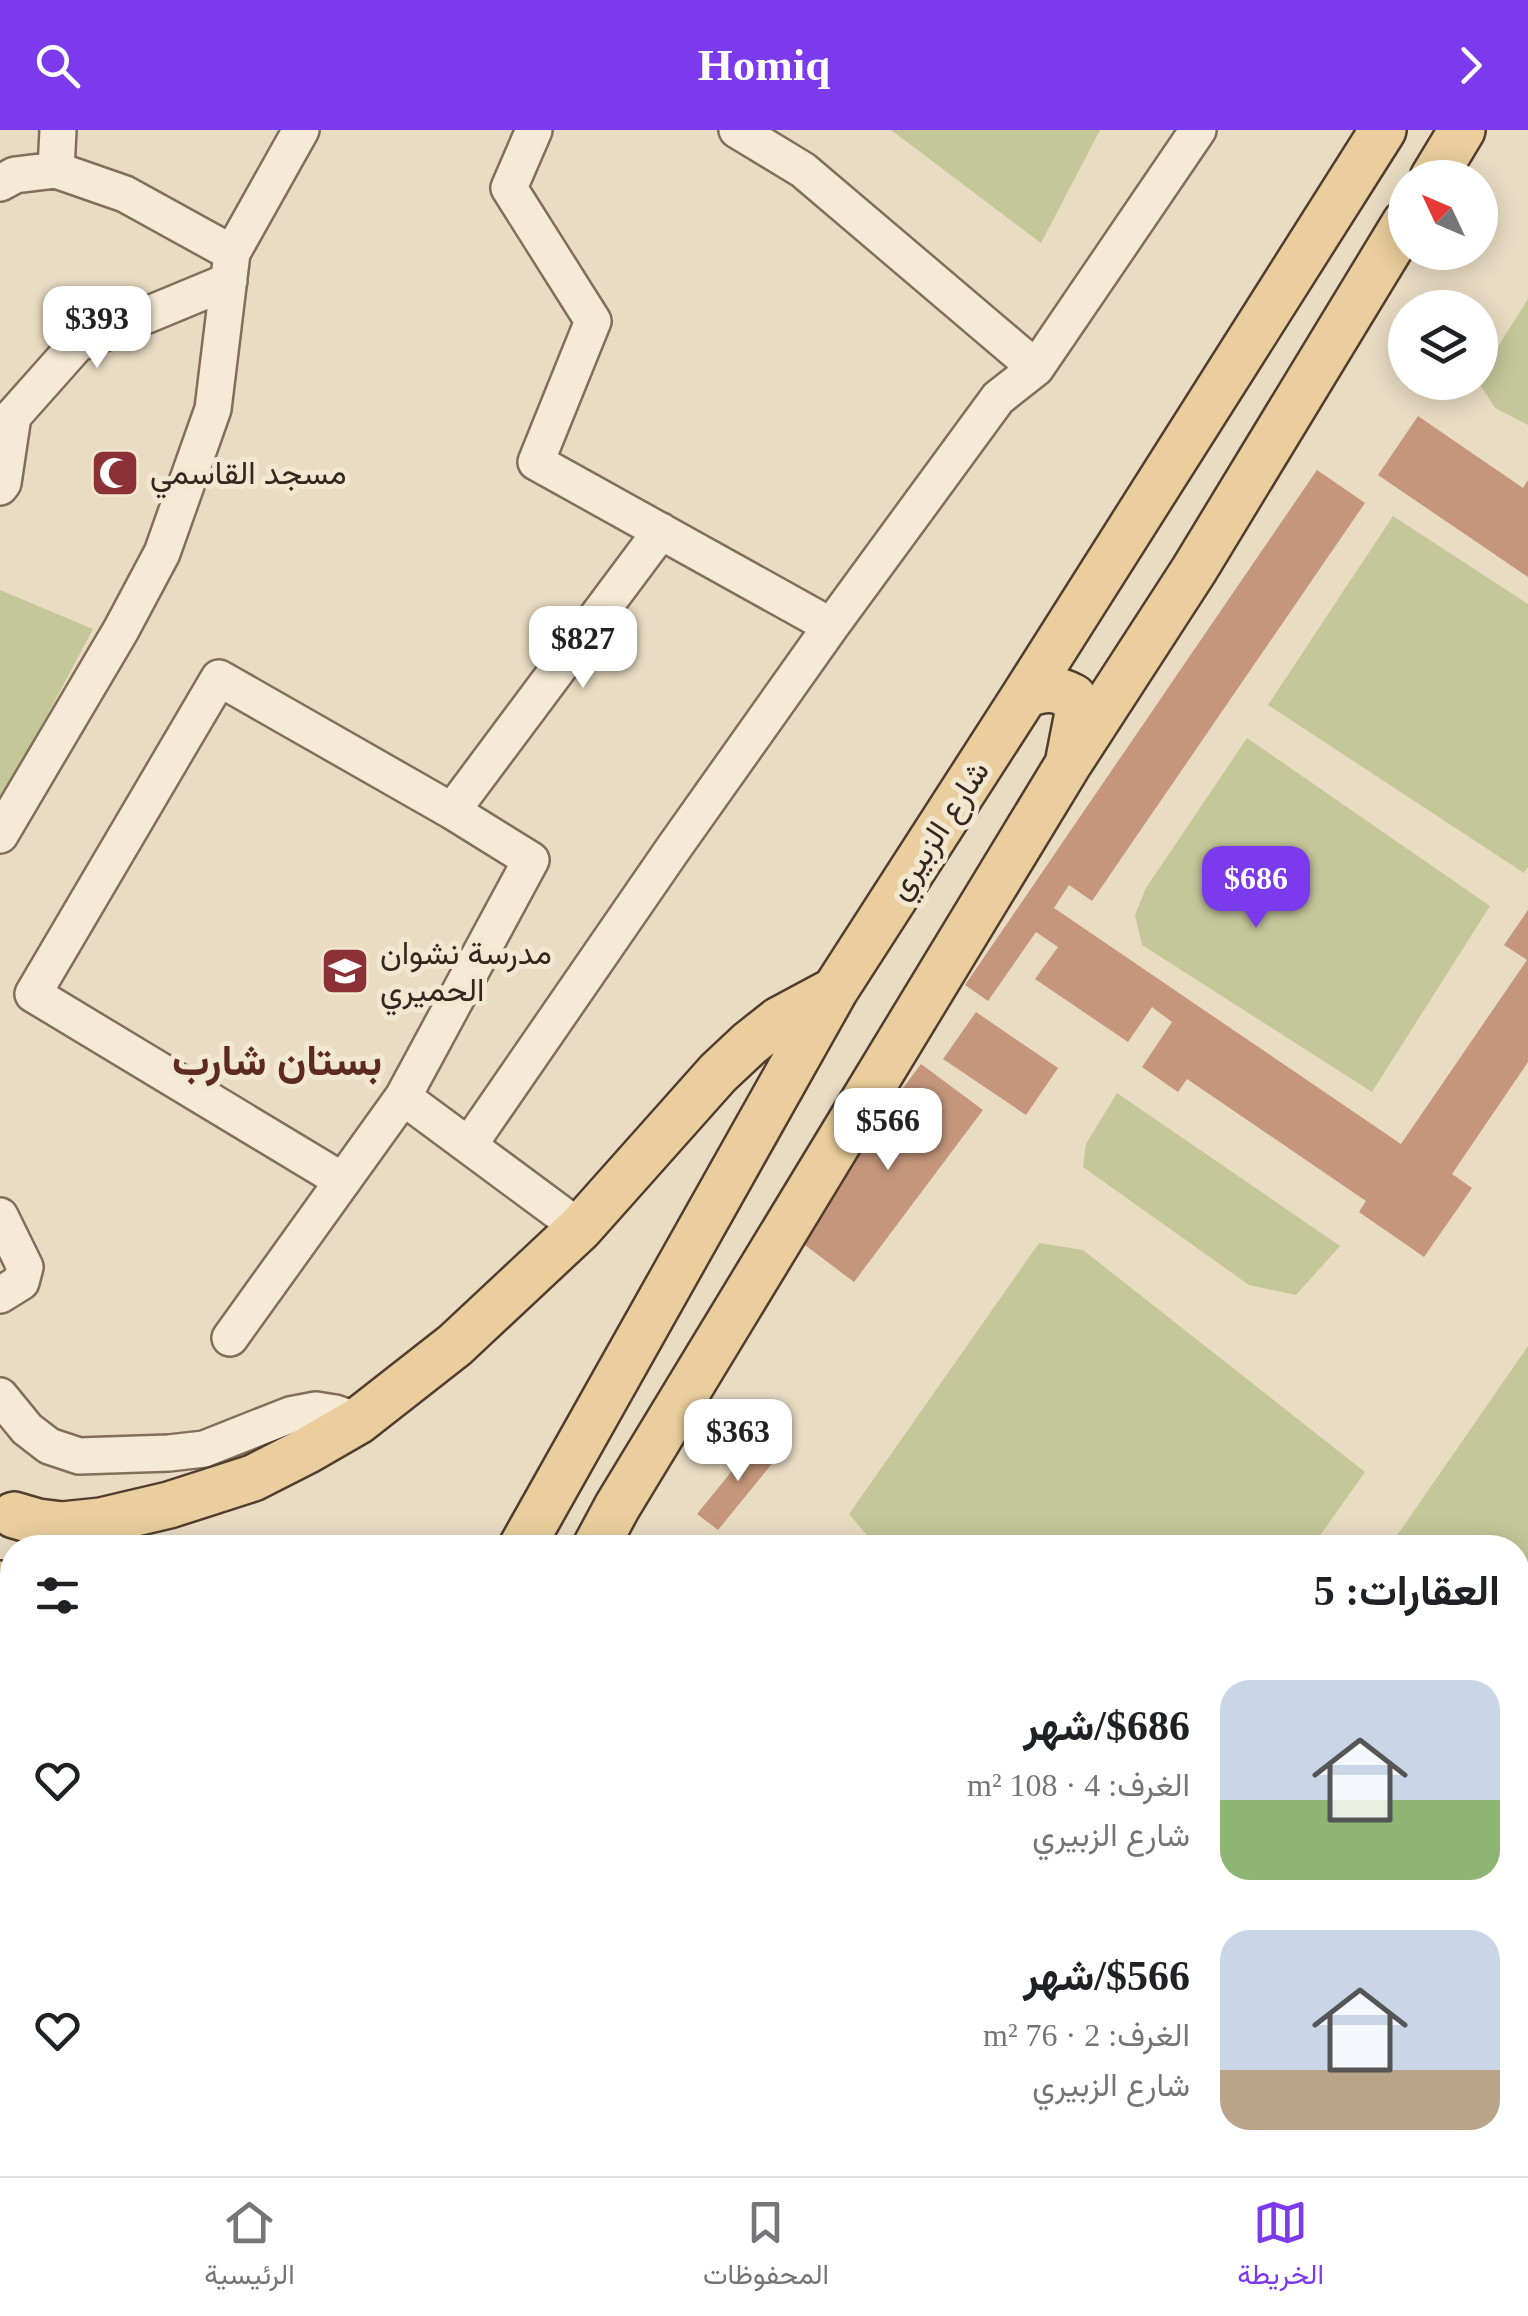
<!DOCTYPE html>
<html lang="ar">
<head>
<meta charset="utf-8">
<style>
	body { margin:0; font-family:"Times New Roman",Vazirmatn,serif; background:#f6f6f6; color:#202124; direction:rtl; height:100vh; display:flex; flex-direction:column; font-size:38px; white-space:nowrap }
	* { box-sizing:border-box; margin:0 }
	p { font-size:32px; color:#757577 }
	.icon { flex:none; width:55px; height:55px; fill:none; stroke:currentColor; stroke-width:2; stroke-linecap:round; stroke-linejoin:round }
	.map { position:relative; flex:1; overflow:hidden; direction:ltr }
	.details { position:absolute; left:0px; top:1405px; width:1530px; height:642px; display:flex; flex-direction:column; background:#fff; border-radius:40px 40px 0 0; box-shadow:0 5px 25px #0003; direction:rtl }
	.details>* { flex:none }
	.needle { width:65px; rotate:314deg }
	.fabs { position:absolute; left:1388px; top:30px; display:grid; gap:20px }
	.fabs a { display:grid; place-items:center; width:110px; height:110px; border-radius:50%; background:#fff; box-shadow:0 5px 25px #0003; font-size:50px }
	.price { position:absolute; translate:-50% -85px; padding:0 22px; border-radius:20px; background:#fff; color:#222; font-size:32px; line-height:65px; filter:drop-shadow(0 2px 5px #0008) }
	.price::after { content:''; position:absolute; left:50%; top:60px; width:30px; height:22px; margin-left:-15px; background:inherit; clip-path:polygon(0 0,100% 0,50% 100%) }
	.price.active { background:#7c3aed; color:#fff }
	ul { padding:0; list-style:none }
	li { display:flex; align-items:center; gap:30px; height:250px; padding:0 30px }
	li span { display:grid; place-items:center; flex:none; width:280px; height:200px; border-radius:30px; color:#555 }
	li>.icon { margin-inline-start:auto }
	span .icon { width:120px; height:120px; fill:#fffc; stroke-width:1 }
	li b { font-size:42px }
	h2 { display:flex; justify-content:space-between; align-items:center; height:120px; padding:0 30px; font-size:42px }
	header { display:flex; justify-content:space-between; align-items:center; height:130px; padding:0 30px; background:#7c3aed; color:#fff; font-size:45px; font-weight:800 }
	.tabs { display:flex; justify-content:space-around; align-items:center; height:140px; border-top:2px solid #e0e0e0; background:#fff; font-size:28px; color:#757577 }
	.tabs a { display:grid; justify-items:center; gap:5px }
	.tabs .active { color:#7c3aed }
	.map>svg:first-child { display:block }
	.green { fill:#c4c798 }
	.building { fill:#c5967c }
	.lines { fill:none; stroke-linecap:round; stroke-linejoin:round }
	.minor-casing { stroke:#826e5b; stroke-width:40 }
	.major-casing { stroke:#503d2f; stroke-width:50 }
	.minor { stroke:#f5ead5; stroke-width:35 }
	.major { stroke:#eace9d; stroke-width:45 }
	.labels { text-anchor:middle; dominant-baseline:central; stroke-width:10; stroke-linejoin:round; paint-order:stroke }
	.poi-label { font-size:32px; fill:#33271e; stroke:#f2e7d1; text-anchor:start }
	.street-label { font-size:32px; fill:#33271e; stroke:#f2e7d1 }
	.district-label { font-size:42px; font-weight:bold; fill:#5c2a21; stroke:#f2e7d1 }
</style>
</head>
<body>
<header><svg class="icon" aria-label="forward" viewBox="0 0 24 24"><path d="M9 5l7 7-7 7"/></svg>Homiq<svg class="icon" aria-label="search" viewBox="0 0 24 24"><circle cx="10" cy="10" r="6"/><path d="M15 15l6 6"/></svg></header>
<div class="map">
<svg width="1528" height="2046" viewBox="0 0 1528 2046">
	<rect width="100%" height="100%" fill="#eadcc3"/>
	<path class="green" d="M 891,0 L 1100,0 L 1041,113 Z
		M 1528,169 L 1528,295 L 1495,278 L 1479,253 L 1480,245 Z
		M 1393,386 L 1528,474 L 1528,737 L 1524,743 L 1268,575 Z
		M 0,460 L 93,499 L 18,640 L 0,667 Z
		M 1247,608 L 1490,776 L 1372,962 L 1142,815 L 1135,785 L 1146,758 Z
		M 1117,963 L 1340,1116 L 1296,1165 L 1249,1155 L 1083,1037 L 1086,1014 Z
		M 1039,1113 L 1083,1120 L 1365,1342 L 1312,1417 L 877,1417 L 849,1384 Z
		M 1528,1216 L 1528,2041 L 1445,2039 L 1441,2035 L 1518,2035 L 1518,1418 L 1389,1417 Z"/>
	<path class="building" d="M 1418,286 L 1523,358 L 1528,350 L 1528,447 L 1378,345 Z
		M 1317,340 L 1365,373 L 1092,771 L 1069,755 L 1054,778 L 1401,1014 L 1527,830 L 1504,815 L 1528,780 L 1528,932 L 1452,1044 L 1472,1058 L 1424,1127 L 1359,1082 L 1366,1071 L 1187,949 L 1178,962 L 1142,937 L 1172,892 L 1152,877 L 1128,912 L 1035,849 L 1058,817 L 1036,802 L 988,871 L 965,855 Z
		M 976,882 L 1058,938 L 1026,985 L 943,929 Z
		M 921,934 L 983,980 L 854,1152 L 793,1106 Z
		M 758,1309 L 779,1325 L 718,1400 L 697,1384 Z
		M 1192,2035 L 1251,2035 L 1260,2046 L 1202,2046 Z"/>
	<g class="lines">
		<g class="minor-casing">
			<path id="minor" d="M 58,0 L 56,40 L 125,64 L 232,123
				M 534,0 L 509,58 L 593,191 L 536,332 L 831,496
				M 737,0 L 803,40 L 1036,238
				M 0,53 L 15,45 L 56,40
				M 0,357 L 3,353 L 13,286 L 77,214 L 229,151
				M 452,681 L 661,401
				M 0,705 L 121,500 L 162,423 L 213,279 L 232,123 L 301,0
				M 403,967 L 580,1098
				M 469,1015 L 673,719 L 831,496 L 998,268 L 1036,238 L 1198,0
				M 0,1086 L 25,1137 L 21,1152 L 0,1165
				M 230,1208 L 403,967 L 531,730 L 452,681 L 219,548 L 33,864 L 343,1051
				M 0,1266 L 27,1299 L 49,1316 L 79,1326 L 169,1323 L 204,1319 L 290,1285 L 316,1280 L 335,1283 L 358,1291
				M 0,1863 L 12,1840
				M 523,2035 L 528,2046
				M 1134,2035 L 1143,2046
				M 911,2046 L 931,2035"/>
		</g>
		<g class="major-casing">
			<path id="major" d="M 1433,48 L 1462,0
				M 1025,565 C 1044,558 1055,557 1073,567 L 1078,583 L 1069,629
				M 14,1385 L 38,1392 L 62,1395 L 101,1391 L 169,1375 L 253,1348 L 306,1321 L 358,1291 L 455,1215 L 580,1098 L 718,943 L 750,913 L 779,890 L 835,860
				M 521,1418 L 835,860 L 1025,565 L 1383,0
				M 595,1418 L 617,1377 L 1067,636 L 1194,440 L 1405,93
				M 0,1454 L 12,1468
				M 686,2035 L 694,2046
				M 151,2046 L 157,2035
				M 234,2046 L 240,2035"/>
		</g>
		<use href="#minor" class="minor"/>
		<use href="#major" class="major"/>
	</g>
	<defs>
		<g id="mosque-square" transform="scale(2.5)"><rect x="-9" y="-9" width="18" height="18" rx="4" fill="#8c3136" stroke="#f2e7d1"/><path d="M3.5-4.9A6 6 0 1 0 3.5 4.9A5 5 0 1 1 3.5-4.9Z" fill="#fff"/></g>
		<g id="school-square" transform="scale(2.5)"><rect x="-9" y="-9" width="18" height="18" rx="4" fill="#8c3136" stroke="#f2e7d1"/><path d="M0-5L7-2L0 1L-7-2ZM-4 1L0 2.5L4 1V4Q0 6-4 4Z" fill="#fff"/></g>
	</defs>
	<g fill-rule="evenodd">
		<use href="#mosque-square" x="115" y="343"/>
		<use href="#school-square" x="345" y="841"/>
	</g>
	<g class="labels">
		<g class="poi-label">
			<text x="150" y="343">مسجد القاسمي</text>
			<text x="380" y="823">مدرسة نشوان<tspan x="380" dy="37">الحميري</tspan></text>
		</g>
		<g class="street-label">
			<text transform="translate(938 700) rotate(-57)">شارع الزبيري</text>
		</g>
		<g class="district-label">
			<text x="277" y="931">بستان شارب</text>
		</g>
	</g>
</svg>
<div class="fabs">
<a><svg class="needle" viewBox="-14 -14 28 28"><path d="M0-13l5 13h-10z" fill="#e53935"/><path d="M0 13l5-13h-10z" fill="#757577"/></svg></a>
<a><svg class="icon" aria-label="layers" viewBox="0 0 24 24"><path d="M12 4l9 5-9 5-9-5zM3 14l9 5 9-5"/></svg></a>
</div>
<b class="price" style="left:97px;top:241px">$393</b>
<b class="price" style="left:583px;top:561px">$827</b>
<b class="price active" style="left:1256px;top:801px">$686</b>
<b class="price" style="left:888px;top:1043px">$566</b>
<b class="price" style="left:738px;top:1354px">$363</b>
<section class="details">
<h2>العقارات: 5<svg class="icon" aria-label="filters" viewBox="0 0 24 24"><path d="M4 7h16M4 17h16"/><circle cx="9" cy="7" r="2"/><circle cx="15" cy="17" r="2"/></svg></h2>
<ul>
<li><span style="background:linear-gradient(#c9d6e8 60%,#8fb573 0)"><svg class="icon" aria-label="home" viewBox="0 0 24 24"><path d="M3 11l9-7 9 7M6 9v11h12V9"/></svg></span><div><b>$686/شهر</b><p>الغرف: 4 · 108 m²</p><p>شارع الزبيري</p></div><svg class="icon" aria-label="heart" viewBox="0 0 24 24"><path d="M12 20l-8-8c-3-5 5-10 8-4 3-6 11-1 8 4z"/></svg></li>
<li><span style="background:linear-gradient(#c9d6e8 70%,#b9a48a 0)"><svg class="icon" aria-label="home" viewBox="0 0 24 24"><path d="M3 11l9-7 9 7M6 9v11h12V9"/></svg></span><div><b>$566/شهر</b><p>الغرف: 2 · 76 m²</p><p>شارع الزبيري</p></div><svg class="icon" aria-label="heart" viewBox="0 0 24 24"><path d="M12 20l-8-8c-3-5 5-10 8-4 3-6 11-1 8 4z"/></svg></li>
</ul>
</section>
</div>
<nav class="tabs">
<a class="active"><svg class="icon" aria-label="map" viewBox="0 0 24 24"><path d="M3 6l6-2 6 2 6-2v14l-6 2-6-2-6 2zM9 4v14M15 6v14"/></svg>الخريطة</a>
<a><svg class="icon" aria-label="saved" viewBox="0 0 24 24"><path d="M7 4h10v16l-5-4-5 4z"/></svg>المحفوظات</a>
<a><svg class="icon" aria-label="home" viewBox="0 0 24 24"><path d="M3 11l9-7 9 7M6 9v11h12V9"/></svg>الرئيسية</a>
</nav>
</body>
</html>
